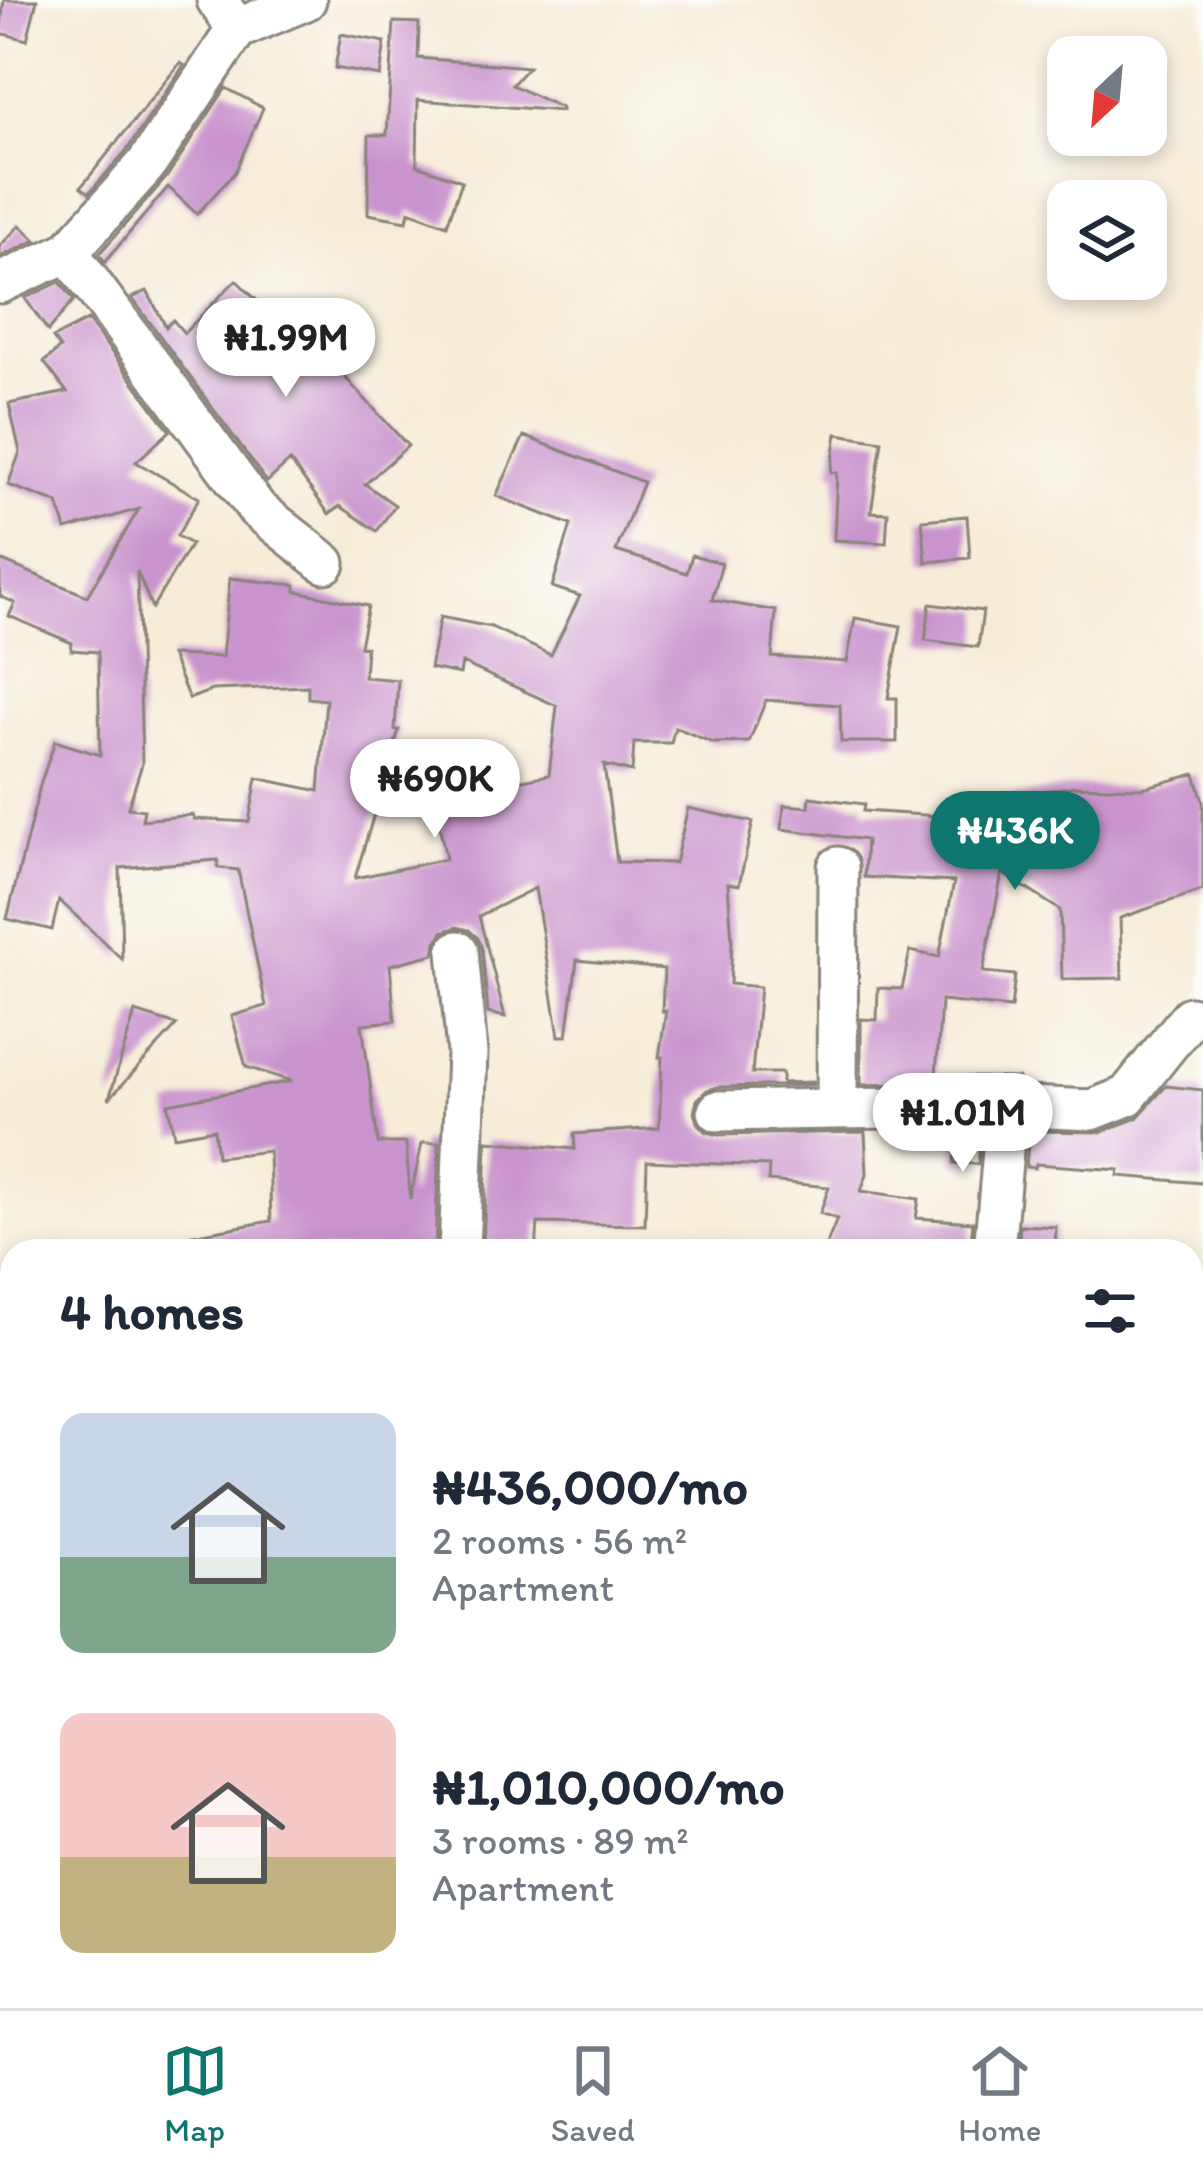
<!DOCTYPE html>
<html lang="en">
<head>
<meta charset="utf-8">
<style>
	body { margin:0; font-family:Itim,sans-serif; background:#f2f2f3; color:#1f2937; height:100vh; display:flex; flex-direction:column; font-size:45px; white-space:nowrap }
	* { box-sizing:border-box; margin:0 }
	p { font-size:39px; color:#747a83 }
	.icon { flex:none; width:66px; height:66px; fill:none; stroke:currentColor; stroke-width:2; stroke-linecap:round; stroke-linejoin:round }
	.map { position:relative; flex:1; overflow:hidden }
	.side { position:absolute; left:0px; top:1239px; width:1203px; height:771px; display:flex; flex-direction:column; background:#fff; border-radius:36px 36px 0 0; box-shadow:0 6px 18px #0003 }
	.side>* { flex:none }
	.needle { width:78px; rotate:206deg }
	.controls { position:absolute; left:1047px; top:36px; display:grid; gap:24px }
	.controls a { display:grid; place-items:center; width:120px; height:120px; border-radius:24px; background:#fff; box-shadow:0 6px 18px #0003; font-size:60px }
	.price { position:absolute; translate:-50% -102px; padding:0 27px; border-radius:42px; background:#fff; color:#222; font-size:39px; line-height:78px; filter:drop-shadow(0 3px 6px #0008) }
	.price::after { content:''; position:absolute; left:50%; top:72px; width:36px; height:27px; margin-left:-18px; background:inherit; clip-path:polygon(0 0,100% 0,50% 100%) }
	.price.active { background:#0f766e; color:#fff }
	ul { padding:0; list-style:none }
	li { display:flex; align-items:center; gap:36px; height:300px; padding:0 60px }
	li span { display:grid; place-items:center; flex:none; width:336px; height:240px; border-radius:24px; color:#555 }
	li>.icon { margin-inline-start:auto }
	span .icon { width:144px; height:144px; fill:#fffc; stroke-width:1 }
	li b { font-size:51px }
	h2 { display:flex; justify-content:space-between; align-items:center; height:144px; padding:0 60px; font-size:51px }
	.menu { display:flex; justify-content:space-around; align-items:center; height:168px; border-top:3px solid #e0e1e3; background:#fff; font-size:33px; color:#747a83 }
	.menu a { display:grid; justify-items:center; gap:6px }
	.menu .active { color:#0f766e }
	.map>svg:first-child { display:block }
	.building { fill:#c993ce }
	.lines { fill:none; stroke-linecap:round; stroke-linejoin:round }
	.minor-casing { stroke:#89847a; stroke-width:45 }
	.minor { stroke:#fff; stroke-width:39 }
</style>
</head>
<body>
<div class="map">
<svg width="1203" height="2008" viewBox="0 0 1203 2008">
	<rect width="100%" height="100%" fill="#fdfcf7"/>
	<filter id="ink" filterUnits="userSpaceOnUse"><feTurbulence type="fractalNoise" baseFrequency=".00833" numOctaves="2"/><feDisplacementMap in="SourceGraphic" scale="24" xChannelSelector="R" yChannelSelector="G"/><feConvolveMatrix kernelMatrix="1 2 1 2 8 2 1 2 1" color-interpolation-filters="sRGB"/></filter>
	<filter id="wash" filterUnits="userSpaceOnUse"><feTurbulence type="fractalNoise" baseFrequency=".004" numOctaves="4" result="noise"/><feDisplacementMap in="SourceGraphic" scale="48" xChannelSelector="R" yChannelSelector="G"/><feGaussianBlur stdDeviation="2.7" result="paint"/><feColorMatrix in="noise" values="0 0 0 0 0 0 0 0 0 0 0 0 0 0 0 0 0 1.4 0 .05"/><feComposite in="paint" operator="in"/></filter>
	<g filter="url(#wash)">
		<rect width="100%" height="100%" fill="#f6ecd8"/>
		<g id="blocks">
			<path class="building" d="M 4,0 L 37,0 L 27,40 L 0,33 Z
				M 394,22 L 419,23 L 418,58 L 528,67 L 512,85 L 561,108 L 561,111 L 418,100 L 417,165 L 462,181 L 447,225 L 409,211 L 407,221 L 368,214 L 369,135 L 387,135 Z
				M 341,34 L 385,42 L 380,76 L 335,68 Z
				M 180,63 L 184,65 L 127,150 L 89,193 L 81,187 Z
				M 226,88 L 263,108 L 235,172 L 197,214 L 168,187 L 105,262 L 99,254 L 166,178 Z
				M 20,225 L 36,240 L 0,257 L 0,246 Z
				M 236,280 L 294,337 L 318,317 L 346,350 L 331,362 L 408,446 L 365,484 L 395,505 L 377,531 L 340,506 L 329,514 L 290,461 L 267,482 L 132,298 L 147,291 L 166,327 L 173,320 L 184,333 Z
				M 60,282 L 74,300 L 48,331 L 25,298 Z
				M 88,320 L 170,431 L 136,462 L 199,498 L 177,536 L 191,544 L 152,608 L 137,571 L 142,764 L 128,808 L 144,810 L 142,820 L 193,815 L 194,819 L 249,822 L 257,778 L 319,791 L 326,700 L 308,698 L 308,686 L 212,690 L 189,699 L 171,655 L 222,657 L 230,578 L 296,585 L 296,591 L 368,606 L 360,646 L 366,647 L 364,677 L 398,680 L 395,730 L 399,730 L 355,878 L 446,859 L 434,797 L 549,775 L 557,706 L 462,663 L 460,674 L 430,668 L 440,617 L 491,627 L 551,655 L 580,596 L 552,587 L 571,525 L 496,496 L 524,436 L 643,482 L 616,551 L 687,573 L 692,555 L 722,563 L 712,600 L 776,611 L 772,657 L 847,662 L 855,618 L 901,626 L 888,698 L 897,698 L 897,742 L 841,742 L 840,705 L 766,700 L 749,742 L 713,743 L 675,727 L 671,743 L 634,743 L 632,772 L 604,765 L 617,862 L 675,863 L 688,808 L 753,822 L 739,885 L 728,883 L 732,942 L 730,984 L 760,987 L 752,1073 L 782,1073 L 782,1083 L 813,1082 L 813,1085 L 718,1087 L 707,1090 L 697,1100 L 694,1113 L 698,1124 L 707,1132 L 718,1135 L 865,1132 L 867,1174 L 861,1191 L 919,1199 L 916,1218 L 973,1222 L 970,1251 L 824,1251 L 837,1219 L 820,1213 L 829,1187 L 768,1181 L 769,1166 L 647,1161 L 645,1225 L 538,1223 L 536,1251 L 483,1251 L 487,1141 L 575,1149 L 574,1134 L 659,1128 L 662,1057 L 659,1057 L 666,1011 L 662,1011 L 664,969 L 577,960 L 567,1036 L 559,1036 L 535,888 L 479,916 L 505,1017 L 488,1013 L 482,949 L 478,938 L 469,930 L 457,927 L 443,932 L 436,942 L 434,954 L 390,965 L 395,1021 L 362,1024 L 378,1143 L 406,1143 L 410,1199 L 422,1143 L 439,1143 L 435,1251 L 193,1251 L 192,1235 L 271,1221 L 269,1151 L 217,1157 L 214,1129 L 174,1136 L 168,1104 L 292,1081 L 246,1067 L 232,1016 L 266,1006 L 238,870 L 218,868 L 218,860 L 120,868 L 122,959 L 59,900 L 52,930 L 7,919 L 41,782 L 55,741 L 100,755 L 98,652 L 71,650 L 72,643 L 9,616 L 15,603 L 0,596 L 0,560 L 87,596 L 139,509 L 66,530 L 58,503 L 8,485 L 20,452 L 9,404 L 67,392 L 44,362 L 60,348 L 53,338 Z
				M 837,434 L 882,441 L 871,512 L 888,513 L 886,543 L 834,540 L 837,473 L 831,472 Z
				M 967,516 L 970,558 L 926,562 L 922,520 Z
				M 930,604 L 983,611 L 978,647 L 925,640 Z
				M 1195,774 L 1203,801 L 1203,890 L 1120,918 L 1122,978 L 1062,979 L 1060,910 L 1002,873 L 983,972 L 1015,975 L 1011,1008 L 941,1001 L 936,1076 L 1018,1078 L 1017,1082 L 861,1085 L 861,1019 L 877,1020 L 878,988 L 902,989 L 910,951 L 939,957 L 954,882 L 864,877 L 866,840 L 782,829 L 784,805 L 809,807 L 810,797 L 864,804 L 863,811 L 954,817 L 956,802 L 1005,809 L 1002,798 L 1076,786 L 1143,788 Z
				M 135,1012 L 177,1025 L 109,1099 Z
				M 1166,1086 L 1203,1090 L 1203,1183 L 1118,1176 L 1119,1170 L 1036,1164 L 1035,1168 L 1026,1167 L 1029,1131 L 1101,1132 L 1137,1118 Z
				M 981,1130 L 978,1164 L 954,1163 L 956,1132 L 953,1131 Z
				M 1020,1225 L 1056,1227 L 1055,1251 L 1018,1251 Z"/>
		</g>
	</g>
	<g filter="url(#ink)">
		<use href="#blocks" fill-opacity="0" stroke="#89847a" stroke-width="3"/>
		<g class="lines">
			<g class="minor-casing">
				<path id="minor" d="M 217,0 L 237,29 L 306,0
					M 68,252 L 257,509 L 325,563
					M 0,283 L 68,252 L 146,165 L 237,29
					M 458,951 L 467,1053 L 459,1251
					M 837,1108 L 838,867
					M 718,1111 L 1007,1106 L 1092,1110 L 1127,1096 L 1190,1017
					M 994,1251 L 1007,1106
					M 1191,1362 L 1203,1360
					M 0,1408 L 12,1407
					M 0,1696 L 12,1716
					M 224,1998 L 232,2008
					M 132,2008 L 138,1998"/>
			</g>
			<use href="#minor" class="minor"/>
		</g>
	</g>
</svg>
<div class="controls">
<a><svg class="needle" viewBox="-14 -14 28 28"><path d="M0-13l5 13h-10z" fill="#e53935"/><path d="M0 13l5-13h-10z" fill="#747a83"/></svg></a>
<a><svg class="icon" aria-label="layers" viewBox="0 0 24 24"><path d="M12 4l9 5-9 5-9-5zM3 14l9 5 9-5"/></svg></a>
</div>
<b class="price" style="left:286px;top:400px">₦1.99M</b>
<b class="price" style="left:435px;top:841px">₦690K</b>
<b class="price active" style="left:1015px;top:893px">₦436K</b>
<b class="price" style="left:963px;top:1175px">₦1.01M</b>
<section class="side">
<h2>4 homes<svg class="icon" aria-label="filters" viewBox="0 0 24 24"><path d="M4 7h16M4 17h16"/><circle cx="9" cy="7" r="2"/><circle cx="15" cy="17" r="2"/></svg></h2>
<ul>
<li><span style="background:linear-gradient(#c9d6e8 60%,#7fa58c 0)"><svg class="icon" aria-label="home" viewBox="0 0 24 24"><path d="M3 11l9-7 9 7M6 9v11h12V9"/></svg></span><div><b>₦436,000/mo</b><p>2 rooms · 56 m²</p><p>Apartment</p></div></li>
<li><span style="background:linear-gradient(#f6c9c9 60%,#c2b280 0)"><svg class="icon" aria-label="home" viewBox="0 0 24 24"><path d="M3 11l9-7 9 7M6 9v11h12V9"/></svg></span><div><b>₦1,010,000/mo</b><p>3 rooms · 89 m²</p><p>Apartment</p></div></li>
</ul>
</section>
</div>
<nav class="menu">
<a class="active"><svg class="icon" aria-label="map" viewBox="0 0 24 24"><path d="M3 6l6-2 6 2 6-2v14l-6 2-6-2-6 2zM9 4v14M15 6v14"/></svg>Map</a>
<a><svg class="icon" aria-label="saved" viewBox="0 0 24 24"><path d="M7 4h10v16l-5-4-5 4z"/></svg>Saved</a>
<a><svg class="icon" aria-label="home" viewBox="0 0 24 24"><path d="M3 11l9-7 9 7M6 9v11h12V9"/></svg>Home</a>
</nav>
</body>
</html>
